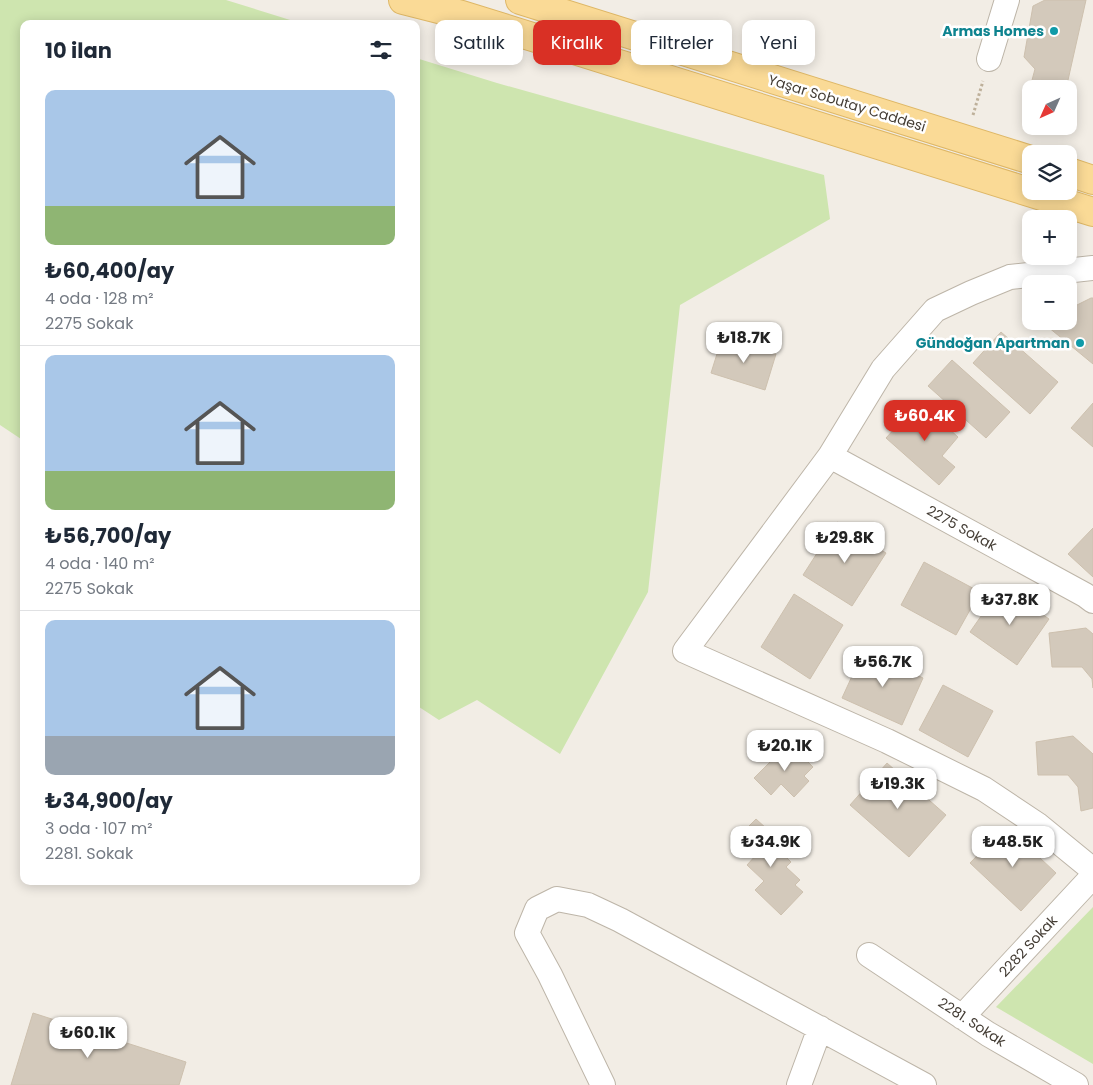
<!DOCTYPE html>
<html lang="tr">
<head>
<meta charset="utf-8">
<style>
	body { margin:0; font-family:Poppins,sans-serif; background:#f2f2f3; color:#1f2937; height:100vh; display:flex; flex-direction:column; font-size:19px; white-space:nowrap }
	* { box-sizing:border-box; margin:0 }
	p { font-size:16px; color:#747a83 }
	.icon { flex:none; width:28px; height:28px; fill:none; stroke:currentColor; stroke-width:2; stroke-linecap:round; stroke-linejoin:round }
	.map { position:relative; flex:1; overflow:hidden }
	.drawer { position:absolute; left:20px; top:20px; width:400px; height:865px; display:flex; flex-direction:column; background:#fff; border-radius:10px; box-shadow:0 2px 12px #0003 }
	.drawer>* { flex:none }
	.guide { position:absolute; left:435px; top:20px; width:475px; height:45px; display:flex; gap:10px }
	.needle { width:32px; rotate:225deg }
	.fabs { position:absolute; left:1022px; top:80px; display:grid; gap:10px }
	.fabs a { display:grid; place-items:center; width:55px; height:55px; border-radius:10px; background:#fff; box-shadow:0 2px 12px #0003; font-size:25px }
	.price { position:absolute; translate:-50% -42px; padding:0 11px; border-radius:10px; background:#fff; color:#222; font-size:16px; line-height:32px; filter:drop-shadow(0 1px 2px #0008) }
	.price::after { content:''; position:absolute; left:50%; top:30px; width:15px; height:11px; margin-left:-8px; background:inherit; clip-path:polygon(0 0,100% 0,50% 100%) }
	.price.on { background:#d93025; color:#fff }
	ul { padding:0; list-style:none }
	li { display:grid; align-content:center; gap:10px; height:265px; padding:0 25px }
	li+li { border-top:1px solid #e0e1e3 }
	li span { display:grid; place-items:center; height:155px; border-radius:10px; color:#555 }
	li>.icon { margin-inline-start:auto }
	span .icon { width:90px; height:90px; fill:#fffc; stroke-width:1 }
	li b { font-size:21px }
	h2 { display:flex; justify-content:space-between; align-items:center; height:60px; padding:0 25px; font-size:21px }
	.chip { padding:0 18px; border-radius:10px; background:#fff; box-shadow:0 2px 12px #0003; font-size:18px; line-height:45px }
	.chip.on { background:#d93025; color:#fff }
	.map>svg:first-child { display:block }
	.green { fill:#cee5af }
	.building { fill:#d3c9bb; stroke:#cdc0ae }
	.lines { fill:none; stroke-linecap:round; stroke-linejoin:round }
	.minor-casing { stroke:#bdb5a8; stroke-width:26 }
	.major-casing { stroke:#deb766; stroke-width:30 }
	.path { stroke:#beb09a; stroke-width:3; stroke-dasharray:2.5 2.5; stroke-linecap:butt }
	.minor { stroke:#fff; stroke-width:24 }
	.major { stroke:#fada96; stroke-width:28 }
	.culture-dot { fill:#0f9aa8; stroke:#fff; stroke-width:2 }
	.labels { text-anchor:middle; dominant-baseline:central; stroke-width:5; stroke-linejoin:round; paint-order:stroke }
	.culture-label { font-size:14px; font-weight:bold; fill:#0d838f; stroke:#fff; text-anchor:end }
	.street-label { font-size:14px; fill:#443d35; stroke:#fff }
</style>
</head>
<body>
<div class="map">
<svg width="1093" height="1085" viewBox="0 0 1093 1085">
	<rect width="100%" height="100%" fill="#f2ede5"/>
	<path class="green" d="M 0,0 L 226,0 L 303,24 L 24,24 L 24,441 L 0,425 Z
		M 416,58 L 497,83 L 824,175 L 830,219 L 680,305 L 648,592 L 560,754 L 477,700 L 439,720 L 416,705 Z
		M 1093,907 L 1093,1064 L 996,1007 Z"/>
	<path class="building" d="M 1045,0 L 1086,0 L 1066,89 L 1052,89 L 1031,84 L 1035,69 L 1024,57 L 1033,6 Z
		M 1091,298 L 1093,298 L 1093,364 L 1042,322 L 1069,321 L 1069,309 Z
		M 1001,332 L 1058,382 L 1030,414 L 973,363 Z
		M 722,338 L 776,354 L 765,390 L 711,373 Z
		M 952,360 L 1010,412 L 986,438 L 928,386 Z
		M 919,402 L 958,437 L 942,456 L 955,467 L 939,485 L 886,438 Z
		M 1093,403 L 1093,447 L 1071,428 Z
		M 837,522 L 886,553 L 852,606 L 803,575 Z
		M 1093,528 L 1093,577 L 1068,554 Z
		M 924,562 L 980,592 L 956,635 L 901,605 Z
		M 1002,586 L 1049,619 L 1017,665 L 970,632 Z
		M 794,594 L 843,625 L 810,679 L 761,647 Z
		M 1086,628 L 1093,634 L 1093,688 L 1092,679 L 1082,667 L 1052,667 L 1049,633 Z
		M 864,650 L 923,678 L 902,725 L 842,698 Z
		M 943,685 L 993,711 L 968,757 L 919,730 Z
		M 1073,736 L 1093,754 L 1093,808 L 1081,811 L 1078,787 L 1068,775 L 1038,775 L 1036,742 Z
		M 789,743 L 813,767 L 804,776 L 809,781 L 794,797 L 781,784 L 771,795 L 754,778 Z
		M 887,763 L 946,815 L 909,857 L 850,805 Z
		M 756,819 L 778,839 L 773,844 L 791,862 L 786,867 L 800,880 L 795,885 L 803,892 L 781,915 L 755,890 L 764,881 L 747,865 L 757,854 L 739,836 Z
		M 1006,826 L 1056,873 L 1021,911 L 970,863 Z
		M 33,1013 L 186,1062 L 179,1085 L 11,1085 Z"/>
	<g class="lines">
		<g class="minor-casing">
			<path id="minor" d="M 989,59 L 1007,0
				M 1093,268 L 1010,277 L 971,293 L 935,310 L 883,369 L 830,456 L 685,651 L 887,741 L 984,789 L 1038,825 L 1093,870
				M 830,456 L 1085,595 L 1093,601
				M 869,955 L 988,1034 L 1076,1085
				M 962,1017 L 1093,876
				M 603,1085 L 550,975 L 527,933 L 537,909 L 557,899 L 588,905 L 620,920 L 924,1085
				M 799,1085 L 820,1028"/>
		</g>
		<g class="major-casing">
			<path id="major" d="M 403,0 L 462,15 L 1093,212
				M 520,0 L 1031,160
				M 1069,172 L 1093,180"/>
		</g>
		<path class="path" d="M 973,115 L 983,81"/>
		<use href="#minor" class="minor"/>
		<use href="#major" class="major"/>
	</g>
	<g class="culture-dot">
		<circle cx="1054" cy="31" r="5"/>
		<circle cx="1080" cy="343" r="5"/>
	</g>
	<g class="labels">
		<g class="culture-label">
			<text x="1044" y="31">Armas Homes</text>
			<text x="1070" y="343">Gündoğan Apartman</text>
		</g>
		<g class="street-label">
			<text transform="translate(847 103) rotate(17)">Yaşar Sobutay Caddesi</text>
			<text transform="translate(962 528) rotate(29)">2275 Sokak</text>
			<text transform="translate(1028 946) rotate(-47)">2282 Sokak</text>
			<text transform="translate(972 1022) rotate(33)">2281. Sokak</text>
		</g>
	</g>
</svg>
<div class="fabs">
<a><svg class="needle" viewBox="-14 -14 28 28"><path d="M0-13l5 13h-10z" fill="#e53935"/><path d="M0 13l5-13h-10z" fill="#747a83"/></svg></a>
<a><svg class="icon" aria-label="layers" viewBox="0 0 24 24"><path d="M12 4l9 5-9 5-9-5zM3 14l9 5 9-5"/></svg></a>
<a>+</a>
<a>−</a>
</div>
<b class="price" style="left:744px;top:364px">₺18.7K</b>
<b class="price on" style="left:925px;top:442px">₺60.4K</b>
<b class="price" style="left:845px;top:564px">₺29.8K</b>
<b class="price" style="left:1010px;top:626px">₺37.8K</b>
<b class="price" style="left:883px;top:688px">₺56.7K</b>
<b class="price" style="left:785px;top:772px">₺20.1K</b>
<b class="price" style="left:898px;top:810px">₺19.3K</b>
<b class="price" style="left:771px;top:868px">₺34.9K</b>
<b class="price" style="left:1013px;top:868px">₺48.5K</b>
<b class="price" style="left:88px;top:1059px">₺60.1K</b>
<div class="guide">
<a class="chip">Satılık</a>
<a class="chip on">Kiralık</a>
<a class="chip">Filtreler</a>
<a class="chip">Yeni</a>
</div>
<section class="drawer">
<h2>10 ilan<svg class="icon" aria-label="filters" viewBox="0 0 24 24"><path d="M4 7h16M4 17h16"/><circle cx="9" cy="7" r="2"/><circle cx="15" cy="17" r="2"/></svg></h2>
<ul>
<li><span style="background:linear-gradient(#a9c7e8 75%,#8fb573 0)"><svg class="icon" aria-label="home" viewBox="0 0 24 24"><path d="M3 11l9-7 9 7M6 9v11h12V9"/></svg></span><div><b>₺60,400/ay</b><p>4 oda · 128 m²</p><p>2275 Sokak</p></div></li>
<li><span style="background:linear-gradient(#a9c7e8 75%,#8fb573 0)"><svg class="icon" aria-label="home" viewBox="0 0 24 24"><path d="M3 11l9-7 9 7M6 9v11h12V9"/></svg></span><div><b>₺56,700/ay</b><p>4 oda · 140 m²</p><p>2275 Sokak</p></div></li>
<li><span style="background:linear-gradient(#a9c7e8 75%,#9aa5b1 0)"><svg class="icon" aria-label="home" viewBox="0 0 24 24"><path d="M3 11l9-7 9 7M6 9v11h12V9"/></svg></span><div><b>₺34,900/ay</b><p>3 oda · 107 m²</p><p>2281. Sokak</p></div></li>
</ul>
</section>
</div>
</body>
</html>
